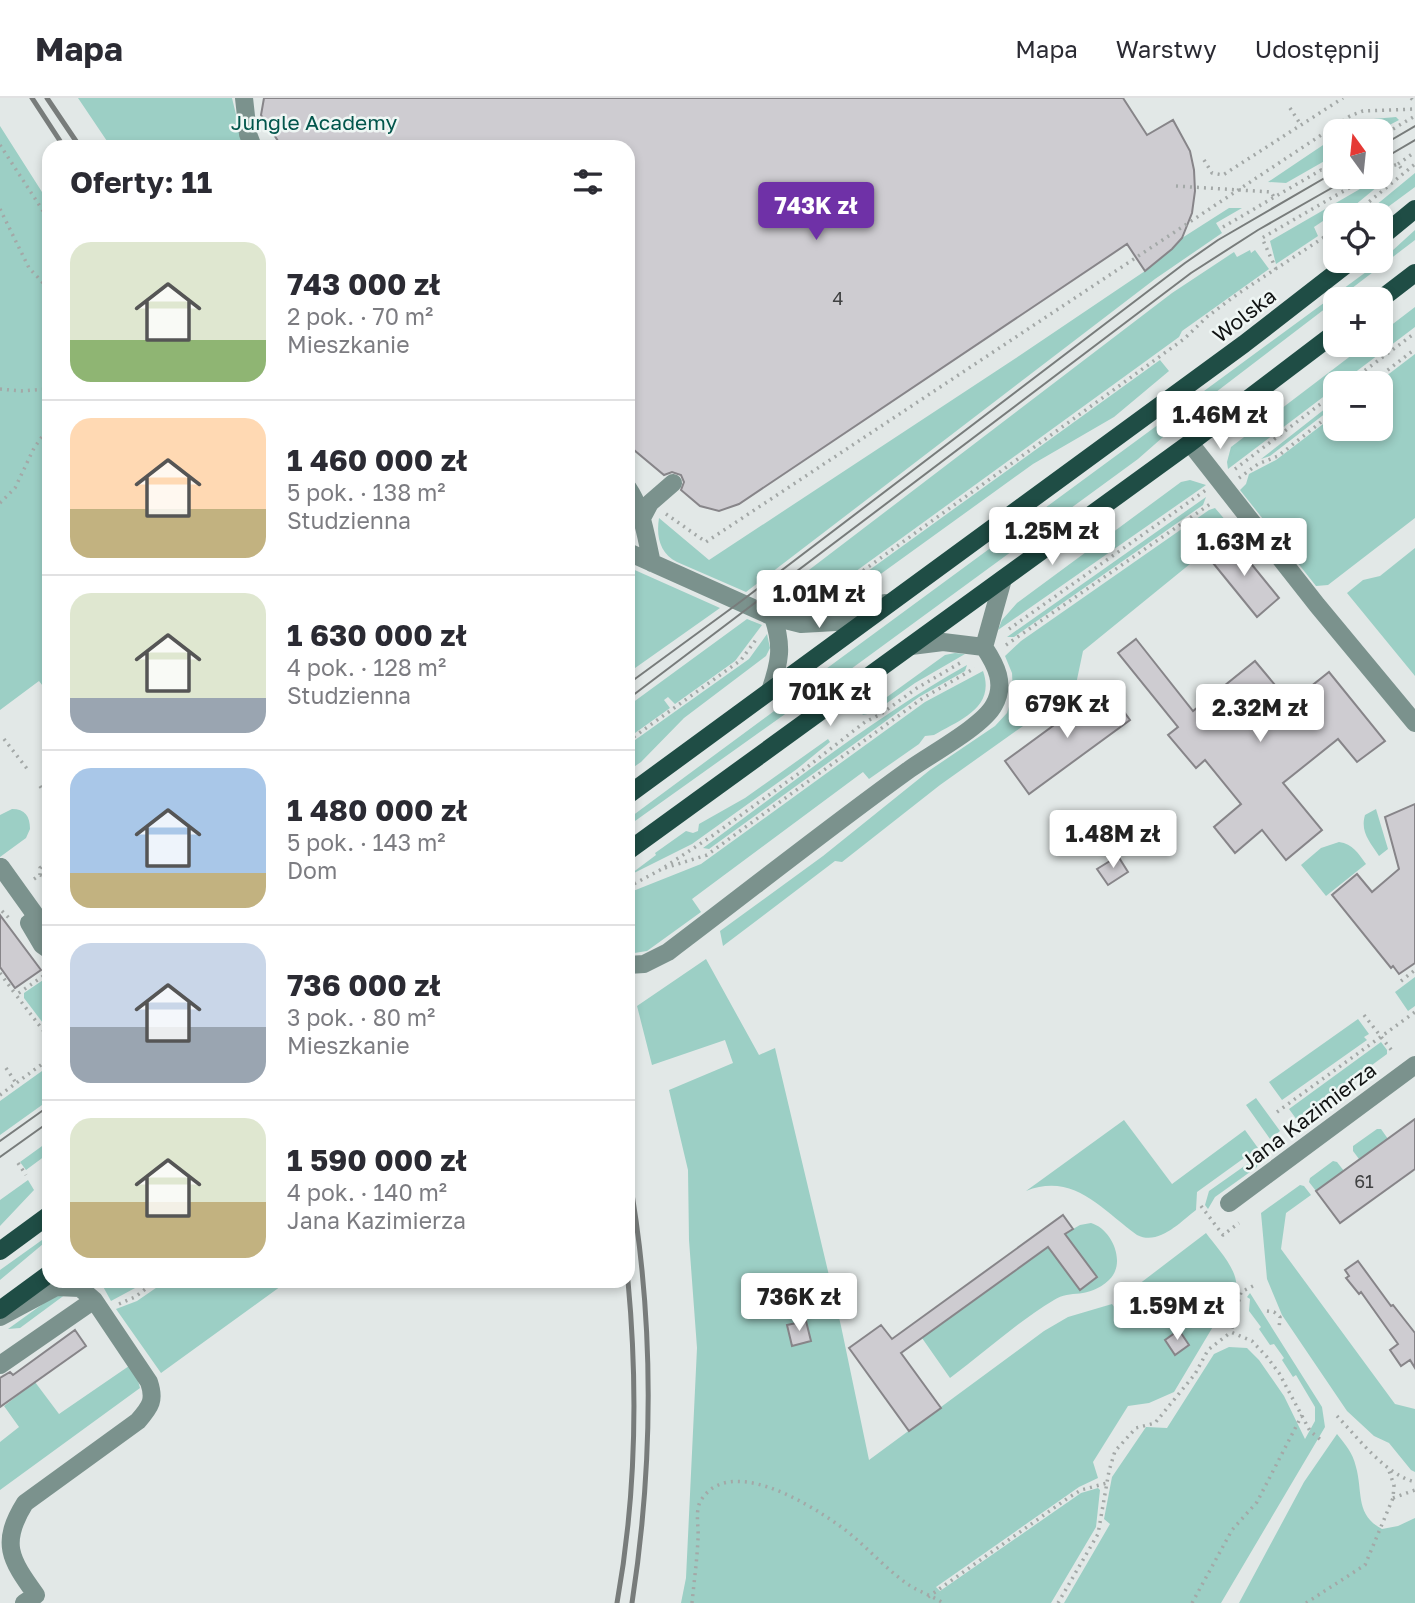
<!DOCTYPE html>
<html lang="pl">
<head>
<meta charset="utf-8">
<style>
	body { margin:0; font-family:"Golos Text",sans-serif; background:#f7f7f7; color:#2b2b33; height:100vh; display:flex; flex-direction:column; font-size:26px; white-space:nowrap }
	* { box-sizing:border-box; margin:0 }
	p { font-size:23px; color:#7c7c81 }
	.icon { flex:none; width:38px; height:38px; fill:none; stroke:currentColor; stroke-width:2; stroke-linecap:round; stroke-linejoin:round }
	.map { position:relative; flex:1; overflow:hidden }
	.panel { position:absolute; left:42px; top:42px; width:593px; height:1148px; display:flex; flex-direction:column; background:#fff; border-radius:21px; box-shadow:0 4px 10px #0003 }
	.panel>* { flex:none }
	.needle { width:46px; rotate:345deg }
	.controls { position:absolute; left:1323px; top:21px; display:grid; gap:14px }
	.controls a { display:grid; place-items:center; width:70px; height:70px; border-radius:14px; background:#fff; box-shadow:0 4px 10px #0003; font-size:35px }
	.price { position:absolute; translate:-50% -60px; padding:0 16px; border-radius:7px; background:#fff; color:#222; font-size:23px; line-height:46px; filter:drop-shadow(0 2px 4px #0008) }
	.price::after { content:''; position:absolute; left:50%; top:42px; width:21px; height:16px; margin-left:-10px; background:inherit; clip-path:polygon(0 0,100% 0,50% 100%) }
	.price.current { background:#6f31a7; color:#fff }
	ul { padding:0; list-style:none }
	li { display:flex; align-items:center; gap:21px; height:175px; padding:0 28px }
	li+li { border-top:2px solid #e1e1e2 }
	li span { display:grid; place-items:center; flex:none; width:196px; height:140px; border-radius:21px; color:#555 }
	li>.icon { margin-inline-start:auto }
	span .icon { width:84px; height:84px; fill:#fffc; stroke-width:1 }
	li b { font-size:30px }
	h2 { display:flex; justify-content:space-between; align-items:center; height:84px; padding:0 28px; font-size:30px }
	header { display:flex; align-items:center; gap:42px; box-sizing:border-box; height:98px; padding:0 35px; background:#fff; border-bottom:2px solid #e1e1e2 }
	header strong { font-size:33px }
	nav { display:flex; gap:38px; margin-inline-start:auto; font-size:24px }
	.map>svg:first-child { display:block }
	.green { fill:#9ccfc5; fill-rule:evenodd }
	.building { fill:#ceccd1; stroke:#878589; stroke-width:2 }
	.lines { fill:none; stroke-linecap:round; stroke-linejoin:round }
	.path { stroke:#a3a8a7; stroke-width:3.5; stroke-dasharray:2 5; stroke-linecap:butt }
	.minor { stroke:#7b928d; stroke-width:18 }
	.major { stroke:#1f4d45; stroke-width:18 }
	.tram { stroke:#787c7b; stroke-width:2 }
	.rail { stroke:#787c7b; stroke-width:5 }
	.labels { text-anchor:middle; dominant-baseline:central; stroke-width:5; stroke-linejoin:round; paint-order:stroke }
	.number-label { font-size:18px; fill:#404142 }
	.park-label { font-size:21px; fill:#02564c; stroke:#eff6f4 }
	.street-label { font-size:21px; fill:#111313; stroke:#eff6f4 }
</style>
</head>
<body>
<header>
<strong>Mapa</strong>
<nav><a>Mapa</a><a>Warstwy</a><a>Udostępnij</a></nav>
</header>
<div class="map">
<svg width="1415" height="1505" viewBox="0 0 1415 1505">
	<rect width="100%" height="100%" fill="#e2e8e7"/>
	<path class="green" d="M 78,0 L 232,0 L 239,29 L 246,49 L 111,49 Z
		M 1396,19 L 1399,22 L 1378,33 L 1345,33 L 1362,22 Z
		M 0,28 L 49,105 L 49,596 L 39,583 L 0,612 Z
		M 1335,39 L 1335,57 L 1286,85 L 1268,84 Z
		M 1415,75 L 1415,89 L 1377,117 L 1364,117 Z
		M 1379,80 L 1383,84 L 1343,117 L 1335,117 L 1335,124 L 1331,127 L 1326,121 L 1314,129 L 1318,138 L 1276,166 L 1270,143 Z
		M 1229,110 L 1242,110 L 1216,125 L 1222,135 L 1155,181 L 746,494 L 677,464 C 660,455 656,439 659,420 L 709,462 L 1016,260 L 1145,173 L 1172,151 L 1182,140 Z
		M 1415,132 L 1415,142 L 1203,304 L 1138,361 L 825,590 L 823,589 L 628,728 L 628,721 L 816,582 L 815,579 L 1381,163 Z
		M 1250,152 L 1251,155 L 1255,152 L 1269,171 L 1182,233 L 1179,239 L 819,500 L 784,498 L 774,506 L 767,504 L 1172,195 L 1234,154 L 1237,159 Z
		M 1415,209 L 1415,229 L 1341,285 L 1335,285 L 1335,290 L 1228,371 L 1227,364 L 1231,349 L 1365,247 L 1381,247 L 1381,235 Z
		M 1415,256 L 1415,420 L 1328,487 L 1316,488 L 1240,392 L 1246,386 L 1249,376 L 1276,362 L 1335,317 L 1335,331 L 1381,331 L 1381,285 L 1377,285 Z
		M 1160,262 L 1169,273 L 1114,319 L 1033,366 L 828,514 L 811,518 L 786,509 L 792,506 L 821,507 Z
		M 1335,303 L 1335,308 L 1270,358 L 1261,361 Z
		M 1190,382 L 1206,387 L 998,532 L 1002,522 L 1017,505 L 1181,384 Z
		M 1206,399 L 1203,407 L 1014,539 L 1007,539 Z
		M 1215,410 L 1233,431 L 1083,553 L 1075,591 L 940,687 L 842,764 L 835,763 L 723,848 L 720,833 L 823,758 L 930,672 L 995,628 L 1007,615 L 1013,596 L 1012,575 L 1005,558 L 1021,543 L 1209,412 Z
		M 1415,450 L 1415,578 L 1347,495 L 1363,482 L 1380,478 Z
		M 628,469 L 720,510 L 628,575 Z
		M 747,521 L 762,527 L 735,563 L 675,606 L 668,599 L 664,602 L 670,610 L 628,640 L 628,608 Z
		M 767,536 L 770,550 L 766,558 L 684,620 L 641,664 L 628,673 L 628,647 L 749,561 Z
		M 955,555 L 965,556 L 915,585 L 873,615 L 862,617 L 945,557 Z
		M 967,567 L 965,573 L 919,599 L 709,751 L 703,750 C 790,687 873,620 967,567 Z
		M 983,573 C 996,610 959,622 934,637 L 925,638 L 919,646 L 869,681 L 863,674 L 692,801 L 701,814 L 647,853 L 628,856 L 628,795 L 701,766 L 925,604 Z
		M 828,641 L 830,644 L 797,671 L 692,746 L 628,778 L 656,757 L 655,755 L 686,733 L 693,735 L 698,733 L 699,726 L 745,700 Z
		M 12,711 C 25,711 30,718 30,731 L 26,740 L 0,759 L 0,717 Z
		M 1376,711 L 1388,751 L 1379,758 C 1370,744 1360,734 1365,717 Z
		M 1339,744 C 1353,746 1358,755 1366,766 L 1326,798 L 1301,767 L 1321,750 Z
		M 706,861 L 759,957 L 775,950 L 841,1228 L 869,1362 L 1044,1233 L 1068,1219 L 1112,1206 L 1118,1214 L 1132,1204 L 1126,1196 L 1206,1135 C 1216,1149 1239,1172 1236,1190 L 1174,1294 L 1149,1305 L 1128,1308 L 1093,1364 L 1098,1380 L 1079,1389 L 936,1489 L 940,1493 L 1081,1395 L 1098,1390 L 1100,1392 L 1096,1429 L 1051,1505 L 681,1505 L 686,1480 L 697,1250 L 689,1142 L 688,1072 L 669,992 L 733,965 L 725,942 L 652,967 L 637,908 Z
		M 49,878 L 49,933 L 24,900 L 24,895 Z
		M 1415,879 L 1415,908 L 1408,913 L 1395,894 Z
		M 1358,921 L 1369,936 L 1364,939 L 1367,942 L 1282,1002 L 1269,984 Z
		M 1381,944 L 1387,952 L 1387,956 L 1297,1022 L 1289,1011 Z
		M 49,968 L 49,1002 L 0,1037 L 0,1003 Z
		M 1256,1000 L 1280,1033 L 1270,1041 L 1246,1007 Z
		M 1124,1022 L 1172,1086 L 1245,1032 L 1258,1050 L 1197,1094 L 1196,1112 C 1180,1124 1159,1148 1137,1137 C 1102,1112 1074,1074 1026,1093 Z
		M 1377,1031 L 1381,1031 L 1388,1041 L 1359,1061 L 1353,1053 L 1353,1048 Z
		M 49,1043 L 49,1055 L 26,1072 L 20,1064 Z
		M 1260,1057 L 1257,1069 L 1215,1099 L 1208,1111 L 1205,1107 L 1209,1093 Z
		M 1333,1063 L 1337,1064 L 1344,1073 L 1316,1093 L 1309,1084 L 1310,1080 Z
		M 28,1082 L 34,1092 L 0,1128 L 0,1102 Z
		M 1300,1087 L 1304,1088 L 1311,1097 L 1286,1115 L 1281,1151 L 1395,1306 L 1415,1311 L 1415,1374 L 1411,1372 L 1389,1345 L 1374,1338 L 1347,1313 L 1282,1217 L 1267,1181 L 1261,1115 Z
		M 1091,1125 C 1112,1131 1127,1165 1109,1182 C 1087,1202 1071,1191 1054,1202 C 1017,1224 984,1255 950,1280 L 922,1240 L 1073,1131 L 1080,1127 ZM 1082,1159 L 1097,1179 L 1080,1192 L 1065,1172 Z
		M 49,1137 L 49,1141 L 0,1182 L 0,1172 Z
		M 100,1183 L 148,1183 L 111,1203 Z
		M 166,1183 L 288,1183 L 161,1275 L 116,1211 L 137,1203 Z
		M 58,1195 L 66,1196 L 20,1230 L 8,1231 Z
		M 1250,1195 L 1322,1309 L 1325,1329 L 1221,1505 L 1064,1505 L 1110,1426 L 1104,1421 L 1112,1379 L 1146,1329 L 1167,1330 L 1214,1256 L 1229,1249 L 1247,1250 L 1259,1262 L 1284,1298 L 1305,1341 L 1315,1323 L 1315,1309 L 1296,1277 L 1293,1279 L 1282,1262 L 1284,1260 L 1274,1246 L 1270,1247 L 1259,1231 L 1261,1229 L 1249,1213 L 1250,1201 L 1247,1199 Z
		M 129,1268 L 137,1279 L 140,1290 L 0,1392 L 0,1344 L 19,1329 L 4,1308 L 35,1284 L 59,1316 Z
		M 1337,1336 C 1345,1346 1353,1355 1356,1369 C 1363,1394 1355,1417 1382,1431 L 1398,1428 L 1415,1420 L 1415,1505 L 1239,1505 L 1304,1384 Z"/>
	<path class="building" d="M 264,0 L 1123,0 L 1147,37 L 1173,22 L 1190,53 L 1194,72 L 1195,93 L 1192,115 L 1182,140 L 1172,151 L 1145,173 L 1127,146 L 739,406 L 719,413 L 700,408 L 681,392 L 684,384 L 681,377 L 672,374 L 664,377 L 628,347 L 628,49 L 282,49 L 261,17 Z
		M 1231,441 L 1279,500 L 1257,519 L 1209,460 Z
		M 1136,541 L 1193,613 L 1255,563 L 1290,605 L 1329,574 L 1385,643 L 1357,664 L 1338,641 L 1283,685 L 1322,732 L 1286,762 L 1262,732 L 1235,755 L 1214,729 L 1241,706 L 1205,662 L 1196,670 L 1168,637 L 1178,629 L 1118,555 Z
		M 1106,589 L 1130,622 L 1029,696 L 1005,663 Z
		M 1415,706 L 1415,865 L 1399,876 L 1393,868 L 1391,870 L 1332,797 L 1357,776 L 1372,794 L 1399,771 L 1385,719 Z
		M 1118,758 L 1128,774 L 1108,787 L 1097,771 Z
		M 0,817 L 41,872 L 15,890 L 0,869 Z
		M 1415,1021 L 1415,1071 L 1340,1125 L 1316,1093 Z
		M 1063,1117 L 1073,1131 L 1065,1136 L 1097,1179 L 1080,1192 L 1048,1149 L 901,1255 L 941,1310 L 909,1333 L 849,1250 L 881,1227 L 892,1241 Z
		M 1358,1163 L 1391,1208 L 1393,1207 L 1415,1235 L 1415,1270 L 1410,1262 L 1401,1268 L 1390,1252 L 1398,1246 L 1361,1194 L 1359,1196 L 1346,1180 L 1349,1178 L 1345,1172 Z
		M 806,1223 L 811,1243 L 792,1248 L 787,1227 Z
		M 75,1232 L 86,1248 L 0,1309 L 0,1280 L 10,1274 L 13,1277 Z
		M 1179,1232 L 1189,1247 L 1175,1257 L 1165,1242 Z"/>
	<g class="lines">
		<path class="path" d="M 1411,0 L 1415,4
			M 1290,10 L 1301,27
			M 1381,38 L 1415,18
			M 0,47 L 49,122
			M 1204,62 L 1212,75 L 1223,77 L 1343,0
			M 1398,66 L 1415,54
			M 1381,72 L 1398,66 L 1404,74
			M 1176,88 L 1271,94 L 1274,99
			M 0,111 L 29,170 L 49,191
			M 1353,117 L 1415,66
			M 1223,129 L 1321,72 L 1325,73 L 1335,67
			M 1276,171 L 1262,140 L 1368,79
			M 1348,285 L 1415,235
			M 1371,285 L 1415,251
			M 0,291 L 21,293 L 49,291
			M 1235,371 L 1335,295
			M 1239,380 L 1258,366 L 1278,358 L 1335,313
			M 0,405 L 15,390 L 34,350 L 49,329
			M 666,416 L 706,444 L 1350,18 L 1363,13 L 1415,11
			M 789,502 L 821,503 L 1184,241 L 1208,218 L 1239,195 L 1335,132
			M 1009,531 L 1206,392
			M 1006,547 L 1213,404
			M 4,641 L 28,672
			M 628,643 L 741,562 L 758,539
			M 40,688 L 49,701
			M 665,770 L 707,757 L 923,600 L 975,570
			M 40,777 L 45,779 L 49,784
			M 34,781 L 40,777 L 40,770 L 49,763
			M 628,789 L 660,772 L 712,738 L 802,673 L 865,624 L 881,616 L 917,590 L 960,565
			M 2,813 L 10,821
			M 49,874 L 16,897 L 49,940
			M 0,875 L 16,897
			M 1401,883 L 1415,872
			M 1364,917 L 1393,954
			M 6,970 L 16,985
			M 0,997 L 49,961
			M 1277,1014 L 1415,914
			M 18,1065 L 26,1077
			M 1201,1108 L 1223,1137 L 1239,1125
			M 1253,1188 L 1241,1194 L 1231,1234 L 1252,1243 L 1267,1259 L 1279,1275 L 1310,1333 L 1322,1343
			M 119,1206 L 135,1199 L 156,1183
			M 1267,1213 L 1274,1214 L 1280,1219 L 1279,1231
			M 1337,1318 C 1358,1340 1386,1377 1415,1384
			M 1393,1400 L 1415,1392
			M 928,1499 L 1068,1400 L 1081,1392 L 1107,1385
			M 692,1505 C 694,1484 697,1463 698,1441 C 699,1430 695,1415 700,1404 C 727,1356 806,1404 837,1426 C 862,1443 881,1467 906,1485 C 917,1493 931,1497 943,1505
			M 1058,1505 L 1098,1436 L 1109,1373 L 1115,1353 L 1136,1330 L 1155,1325 L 1195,1276 L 1208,1252 L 1231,1234
			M 1192,1505 L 1232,1432 L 1257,1404 L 1302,1317
			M 1306,1505 L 1365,1467 L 1393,1400 L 1394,1387 L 1388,1370"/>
		<path class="minor" d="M 244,0 L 248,36 L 253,49
			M 1190,345 L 1317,507 L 1415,625
			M 628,390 C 643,412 646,440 652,465
			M 642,420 L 650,405 L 673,385
			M 628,454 L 773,519 L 801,526 L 836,524 L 885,505
			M 984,549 L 1003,481
			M 770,593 C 780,564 783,548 773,519
			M 1,769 L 49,836
			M 29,825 L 42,847 L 49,852
			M 628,867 L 644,866 L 668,854 C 749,793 828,730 910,671 C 931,656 983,628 994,607 C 1006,586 996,567 984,549 L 943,544 L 911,548
			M 1229,1105 L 1415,967
			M 0,1219 L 56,1189 L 80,1190 L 94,1202 L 149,1284 C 155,1302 151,1308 138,1323 L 25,1405 C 0,1445 10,1461 36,1497 L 24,1505
			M 0,1267 L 94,1202"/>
		<path class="major" d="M 1381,139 L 1415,111
			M 1381,201 L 1415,175
			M 628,697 L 1244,246 L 1351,163
			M 628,753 L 1190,345 L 1335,235
			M 0,1153 L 49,1117
			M 0,1212 L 49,1176"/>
		<path class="tram" d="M 1381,48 L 1415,28
			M 1381,62 L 1415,42
			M 628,586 L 740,504 L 1185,165 L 1218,142 L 1335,74
			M 628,601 L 1191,175 L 1258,132 L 1351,79
			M 0,1043 L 49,1008
			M 0,1059 L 49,1024"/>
		<path class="rail" d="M 32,0 L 64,49
			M 47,0 L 80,49
			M 628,1073 C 654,1215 654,1362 632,1505
			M 617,1505 C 636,1399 638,1290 628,1183"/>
	</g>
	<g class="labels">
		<g class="number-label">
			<text x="838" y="200">4</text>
			<text x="1364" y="1083">61</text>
		</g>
		<g class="park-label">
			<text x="314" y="24">Jungle Academy</text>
		</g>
		<g class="street-label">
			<text transform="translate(1244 217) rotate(-38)">Wolska</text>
			<text transform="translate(1308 1018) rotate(-37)">Jana Kazimierza</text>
		</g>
	</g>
</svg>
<div class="controls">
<a><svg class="needle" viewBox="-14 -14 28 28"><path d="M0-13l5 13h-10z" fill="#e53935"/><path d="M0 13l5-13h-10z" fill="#7c7c81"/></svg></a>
<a><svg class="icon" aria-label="locate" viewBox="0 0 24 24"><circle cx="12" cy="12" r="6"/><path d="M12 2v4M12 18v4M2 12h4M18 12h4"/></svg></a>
<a>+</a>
<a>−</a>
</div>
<b class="price current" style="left:816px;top:144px">743K zł</b>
<b class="price" style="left:1220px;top:353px">1.46M zł</b>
<b class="price" style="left:1052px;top:469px">1.25M zł</b>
<b class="price" style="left:1244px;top:480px">1.63M zł</b>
<b class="price" style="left:819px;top:532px">1.01M zł</b>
<b class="price" style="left:830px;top:630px">701K zł</b>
<b class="price" style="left:1067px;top:642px">679K zł</b>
<b class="price" style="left:1260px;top:646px">2.32M zł</b>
<b class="price" style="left:1113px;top:772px">1.48M zł</b>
<b class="price" style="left:799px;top:1235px">736K zł</b>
<b class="price" style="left:1177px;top:1244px">1.59M zł</b>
<section class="panel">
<h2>Oferty: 11<svg class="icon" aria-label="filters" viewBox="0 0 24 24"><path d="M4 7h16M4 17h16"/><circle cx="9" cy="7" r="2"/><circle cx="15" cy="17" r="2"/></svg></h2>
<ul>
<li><span style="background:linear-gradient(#dfe7d0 70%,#8fb573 0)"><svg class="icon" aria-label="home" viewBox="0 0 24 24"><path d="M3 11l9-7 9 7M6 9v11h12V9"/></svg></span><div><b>743 000 zł</b><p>2 pok. · 70 m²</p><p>Mieszkanie</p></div></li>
<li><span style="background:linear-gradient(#ffd9b3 65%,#c2b280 0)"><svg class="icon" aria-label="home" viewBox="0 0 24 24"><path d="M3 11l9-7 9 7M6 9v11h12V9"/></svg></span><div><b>1 460 000 zł</b><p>5 pok. · 138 m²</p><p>Studzienna</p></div></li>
<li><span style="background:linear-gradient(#dfe7d0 75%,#9aa5b1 0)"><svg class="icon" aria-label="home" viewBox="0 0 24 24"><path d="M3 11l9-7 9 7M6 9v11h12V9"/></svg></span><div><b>1 630 000 zł</b><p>4 pok. · 128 m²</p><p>Studzienna</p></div></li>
<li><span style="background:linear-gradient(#a9c7e8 75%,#c2b280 0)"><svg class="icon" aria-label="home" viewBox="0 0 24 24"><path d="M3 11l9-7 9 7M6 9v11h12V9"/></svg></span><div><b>1 480 000 zł</b><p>5 pok. · 143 m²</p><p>Dom</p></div></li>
<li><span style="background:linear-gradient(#c9d6e8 60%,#9aa5b1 0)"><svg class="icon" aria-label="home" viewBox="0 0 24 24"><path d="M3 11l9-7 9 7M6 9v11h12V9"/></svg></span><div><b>736 000 zł</b><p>3 pok. · 80 m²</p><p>Mieszkanie</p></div></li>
<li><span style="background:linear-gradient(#dfe7d0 60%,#c2b280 0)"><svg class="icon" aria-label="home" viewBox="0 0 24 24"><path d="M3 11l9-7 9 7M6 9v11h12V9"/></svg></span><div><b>1 590 000 zł</b><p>4 pok. · 140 m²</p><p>Jana Kazimierza</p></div></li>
</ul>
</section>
</div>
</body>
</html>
